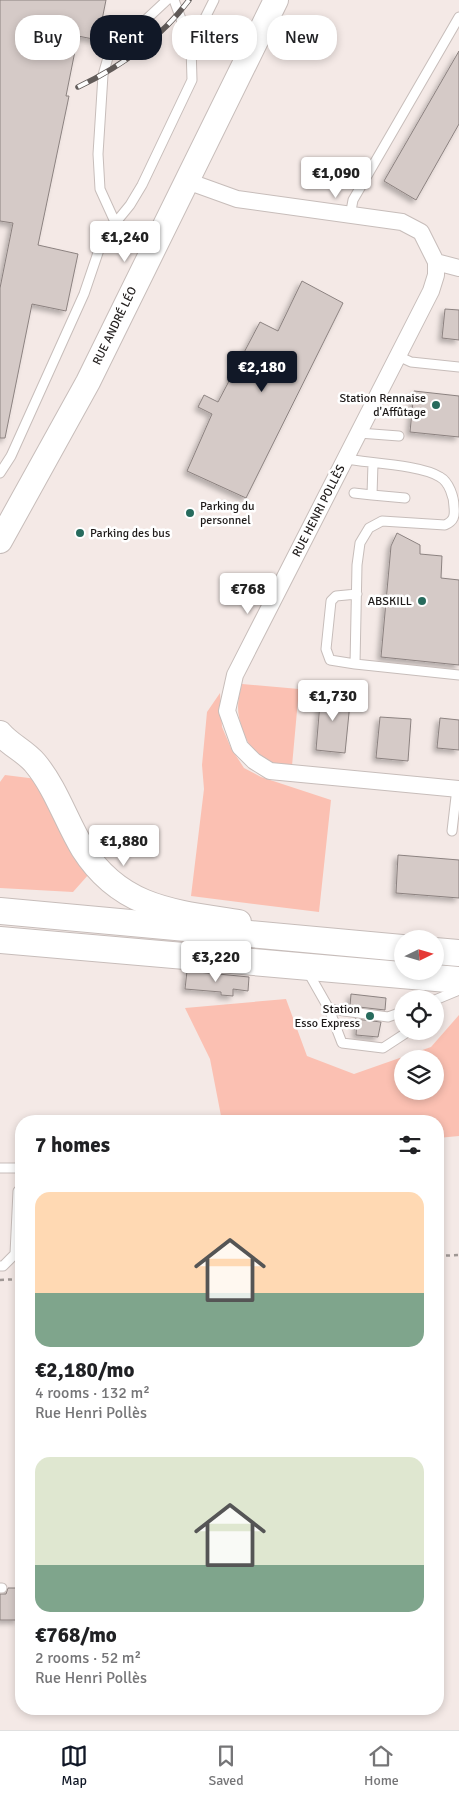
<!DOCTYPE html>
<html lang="en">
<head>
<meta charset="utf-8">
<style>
	body { margin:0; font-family:Signika,sans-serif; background:#f6f6f6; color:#202124; height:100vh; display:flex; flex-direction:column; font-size:19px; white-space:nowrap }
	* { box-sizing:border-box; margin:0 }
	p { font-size:16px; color:#757577 }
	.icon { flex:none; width:28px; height:28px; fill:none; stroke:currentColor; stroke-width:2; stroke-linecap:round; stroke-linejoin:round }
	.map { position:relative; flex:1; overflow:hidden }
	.drawer { position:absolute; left:15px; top:1115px; width:429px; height:600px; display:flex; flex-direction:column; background:#fff; border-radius:20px; box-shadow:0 2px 8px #0003 }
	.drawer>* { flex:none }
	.guide { position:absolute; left:15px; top:15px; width:430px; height:45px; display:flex; gap:10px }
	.needle { width:32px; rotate:85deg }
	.fabs { position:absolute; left:394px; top:930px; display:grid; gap:10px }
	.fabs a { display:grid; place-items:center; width:50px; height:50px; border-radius:50%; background:#fff; box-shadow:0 2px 8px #0003; font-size:25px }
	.price { position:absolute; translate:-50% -42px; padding:0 11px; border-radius:5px; background:#fff; color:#222; font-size:16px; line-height:32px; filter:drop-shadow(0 1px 2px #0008) }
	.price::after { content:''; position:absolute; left:50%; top:30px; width:15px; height:11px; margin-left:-8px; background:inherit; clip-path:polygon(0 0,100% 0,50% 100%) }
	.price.on { background:#111827; color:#fff }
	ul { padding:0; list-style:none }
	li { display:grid; align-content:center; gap:10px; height:265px; padding:0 20px }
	li span { display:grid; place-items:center; height:155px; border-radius:15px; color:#555 }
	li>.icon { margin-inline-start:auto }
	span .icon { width:90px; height:90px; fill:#fffc; stroke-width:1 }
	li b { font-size:21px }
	h2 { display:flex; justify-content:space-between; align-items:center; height:60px; padding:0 20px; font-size:21px }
	.chip { padding:0 18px; border-radius:20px; background:#fff; box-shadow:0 2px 8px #0003; font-size:18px; line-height:45px }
	.chip.on { background:#111827; color:#fff }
	.menu { display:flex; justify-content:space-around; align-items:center; height:70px; border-top:1px solid #e0e0e0; background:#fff; font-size:14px; color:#757577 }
	.menu a { display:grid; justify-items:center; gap:2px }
	.menu .on { color:#111827 }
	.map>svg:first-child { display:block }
	.green { fill:#fbc0b2; fill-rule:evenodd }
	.building { fill:#d5cac7; stroke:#8c8280; filter:url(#shadow) }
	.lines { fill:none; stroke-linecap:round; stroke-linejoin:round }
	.lane-casing { stroke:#c7bdba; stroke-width:11 }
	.street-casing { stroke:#c7bdba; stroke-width:18 }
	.secondary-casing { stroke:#c7bdba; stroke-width:26 }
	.primary-casing { stroke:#c7bdba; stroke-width:28 }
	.path { stroke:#9f9794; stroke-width:2.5; stroke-dasharray:4 4; stroke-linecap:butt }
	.lane { stroke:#fff; stroke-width:9 }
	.street { stroke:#fff; stroke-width:16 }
	.secondary { stroke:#fff; stroke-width:24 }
	.primary { stroke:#fff; stroke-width:26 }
	.rail-casing { stroke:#615b59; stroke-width:5.5 }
	.rail { stroke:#fff; stroke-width:4; stroke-dasharray:11; stroke-linecap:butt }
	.poi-dot { fill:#276b5d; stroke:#fff; stroke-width:2 }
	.labels { text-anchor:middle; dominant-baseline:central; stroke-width:5; stroke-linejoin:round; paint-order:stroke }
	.street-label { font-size:12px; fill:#1f1b1a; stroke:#fff }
	.poi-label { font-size:12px; fill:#1f1b1a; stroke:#fff; text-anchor:end }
</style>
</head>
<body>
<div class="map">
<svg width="459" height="1730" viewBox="0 0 459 1730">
	<defs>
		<filter id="shadow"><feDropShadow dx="-3.5" dy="3.5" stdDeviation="2.5" flood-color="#0004"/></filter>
	</defs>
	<rect width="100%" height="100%" fill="#f4e9e6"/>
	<path class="green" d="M 242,684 L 299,689 L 292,766 C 285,765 275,766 269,763 C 250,756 238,725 238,707 C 238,699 240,691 242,684 Z
		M 220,693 L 222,727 L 231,748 L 244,768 L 261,777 L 331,800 L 319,912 L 191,896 L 204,789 L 202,765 L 207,712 Z
		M 5,775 L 37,779 L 89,874 L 73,892 L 0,888 L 0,782 Z
		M 286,999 L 307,1056 L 354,1074 L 431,1047 L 459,1015 L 459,1136 L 438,1138 L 438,1121 L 222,1121 L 210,1059 L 185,1008 ZM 402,1059 L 435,1059 L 435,1091 L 402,1091 Z"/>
	<path class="building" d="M 0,0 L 106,0 L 98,40 L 78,36 L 66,96 L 69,96 L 38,245 L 78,254 L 66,311 L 32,304 L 5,438 L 0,438 L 0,288 L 13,223 L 0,221 Z
		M 459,51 L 459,124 L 416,200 L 384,181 Z
		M 302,281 L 343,303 L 246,498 L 187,471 L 212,414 L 198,407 L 204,395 L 218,402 L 260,322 L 278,331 Z
		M 445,309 L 459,310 L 459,340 L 442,338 Z
		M 414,391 L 459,396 L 459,437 L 410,432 Z
		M 397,533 L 420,545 L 420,554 L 442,556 L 441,578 L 459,580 L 459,665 L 381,657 L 391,546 Z
		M 321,691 L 351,693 L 345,753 L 316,750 Z
		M 380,717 L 411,719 L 408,761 L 376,758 Z
		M 440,718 L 459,720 L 459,750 L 437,748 Z
		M 398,855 L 459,860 L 459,898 L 396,893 Z
		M 187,971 L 249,977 L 248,991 L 233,989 L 233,996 L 221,995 L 221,992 L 185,989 Z
		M 351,994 L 386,998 L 385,1010 L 350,1006 Z
		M 355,1019 L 381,1022 L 378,1037 L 356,1035 L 357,1020 Z
		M 8,1588 L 17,1588 L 18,1620 L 0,1620 L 0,1594 L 6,1594 Z"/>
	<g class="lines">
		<g class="lane-casing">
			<path id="lane" d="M 191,46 L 214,0
				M 350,216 L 353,200 L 459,17
				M 115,222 L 100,189 L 98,154 L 103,75 L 109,54 L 167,0
				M 398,356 L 411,362 L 459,367
				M 359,433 L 399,436
				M 346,459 C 369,463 422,465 440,477 C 449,482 454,497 454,507 C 455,516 454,521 445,525 L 382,521 L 369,528 L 360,543 L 357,565 L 355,664 L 459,675
				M 373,463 L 372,495 L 405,498
				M 0,473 L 11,456 L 84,294 L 103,238 L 130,205 L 142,185 L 192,80 L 191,46 L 174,0
				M 354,493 L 372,495
				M 355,664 L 330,660 L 326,649 L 331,601 L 336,596 L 357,594
				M 452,831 L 457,788
				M 308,972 L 329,1009 L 388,1017 L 402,1012
				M 435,1000 L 459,990
				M 329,1009 L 342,1043 L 383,1048 L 409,1031
				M 0,1168 L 21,1168
				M 0,1266 L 3,1266 L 15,1254 L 18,1191
				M 0,1588 L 2,1588"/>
		</g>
		<g class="street-casing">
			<path id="street" d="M 187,181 L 237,199 L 402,222 L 421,232 L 436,262 L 459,268
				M 436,262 L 436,275 L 431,291 L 235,675 L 227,711 L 240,747 L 254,761 L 270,771 L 459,789"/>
		</g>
		<g class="secondary-casing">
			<path id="secondary" d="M 0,541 L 88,382 L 276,0
				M 0,733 C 10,745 25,751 35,763 C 56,788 66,821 83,849 C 121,909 175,912 239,922"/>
		</g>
		<g class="primary-casing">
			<path id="primary" d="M 0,911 L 402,948
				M 0,940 L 459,980
				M 435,951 L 459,953"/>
		</g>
		<path class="path" d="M 438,1256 L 459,1255
			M 0,1280 L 21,1279"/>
		<use href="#lane" class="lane"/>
		<use href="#street" class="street"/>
		<use href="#secondary" class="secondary"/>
		<use href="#primary" class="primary"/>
		<g class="rail-casing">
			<path id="rail" d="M 78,87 C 122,66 160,39 189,0"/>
		</g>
		<use href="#rail" class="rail"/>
	</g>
	<g class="poi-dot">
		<circle cx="436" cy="405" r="5"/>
		<circle cx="190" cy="513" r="5"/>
		<circle cx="80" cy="533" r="5"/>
		<circle cx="422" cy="601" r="5"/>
		<circle cx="370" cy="1016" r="5"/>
	</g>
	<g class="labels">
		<g class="street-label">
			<text transform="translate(115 326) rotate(-64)">RUE ANDRÉ LÉO</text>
			<text transform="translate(319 511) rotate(-63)">RUE HENRI POLLÈS</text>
		</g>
		<g class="poi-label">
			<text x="426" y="398">Station Rennaise<tspan x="426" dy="14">d'Affûtage</tspan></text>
			<text x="200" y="506" text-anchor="start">Parking du<tspan x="200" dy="14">personnel</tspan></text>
			<text x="90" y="533" text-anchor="start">Parking des bus</text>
			<text x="412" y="601">ABSKILL</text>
			<text x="360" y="1009">Station<tspan x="360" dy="14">Esso Express</tspan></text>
		</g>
	</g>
</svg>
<div class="fabs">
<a><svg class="needle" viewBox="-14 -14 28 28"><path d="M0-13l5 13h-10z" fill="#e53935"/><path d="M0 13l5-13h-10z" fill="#757577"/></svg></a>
<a><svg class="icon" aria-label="locate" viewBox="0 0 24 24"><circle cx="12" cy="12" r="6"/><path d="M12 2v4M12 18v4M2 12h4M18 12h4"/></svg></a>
<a><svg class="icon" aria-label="layers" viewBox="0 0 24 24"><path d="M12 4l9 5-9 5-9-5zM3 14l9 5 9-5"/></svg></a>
</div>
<b class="price" style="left:336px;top:199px">€1,090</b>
<b class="price" style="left:125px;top:263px">€1,240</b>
<b class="price on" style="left:262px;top:393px">€2,180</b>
<b class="price" style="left:248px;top:615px">€768</b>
<b class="price" style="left:333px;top:722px">€1,730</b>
<b class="price" style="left:124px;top:867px">€1,880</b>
<b class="price" style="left:216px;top:983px">€3,220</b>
<div class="guide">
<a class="chip">Buy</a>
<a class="chip on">Rent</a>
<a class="chip">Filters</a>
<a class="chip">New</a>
</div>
<section class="drawer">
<h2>7 homes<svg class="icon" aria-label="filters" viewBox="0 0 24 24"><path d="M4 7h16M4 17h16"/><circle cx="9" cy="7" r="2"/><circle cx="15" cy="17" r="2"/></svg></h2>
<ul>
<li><span style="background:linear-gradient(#ffd9b3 65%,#7fa58c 0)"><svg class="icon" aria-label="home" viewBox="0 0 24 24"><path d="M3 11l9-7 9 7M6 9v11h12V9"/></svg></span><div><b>€2,180/mo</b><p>4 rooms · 132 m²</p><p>Rue Henri Pollès</p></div></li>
<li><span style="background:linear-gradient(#dfe7d0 70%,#7fa58c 0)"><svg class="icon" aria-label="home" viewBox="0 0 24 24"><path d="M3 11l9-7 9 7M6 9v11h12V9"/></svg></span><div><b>€768/mo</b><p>2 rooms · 52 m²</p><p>Rue Henri Pollès</p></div></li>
</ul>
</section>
</div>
<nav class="menu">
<a class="on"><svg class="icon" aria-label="map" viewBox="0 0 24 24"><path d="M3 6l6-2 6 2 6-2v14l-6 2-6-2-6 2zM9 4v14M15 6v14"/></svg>Map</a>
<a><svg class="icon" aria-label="saved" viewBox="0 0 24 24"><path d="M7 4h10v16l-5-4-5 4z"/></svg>Saved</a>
<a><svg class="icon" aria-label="home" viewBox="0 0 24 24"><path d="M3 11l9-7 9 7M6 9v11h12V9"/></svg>Home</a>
</nav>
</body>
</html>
